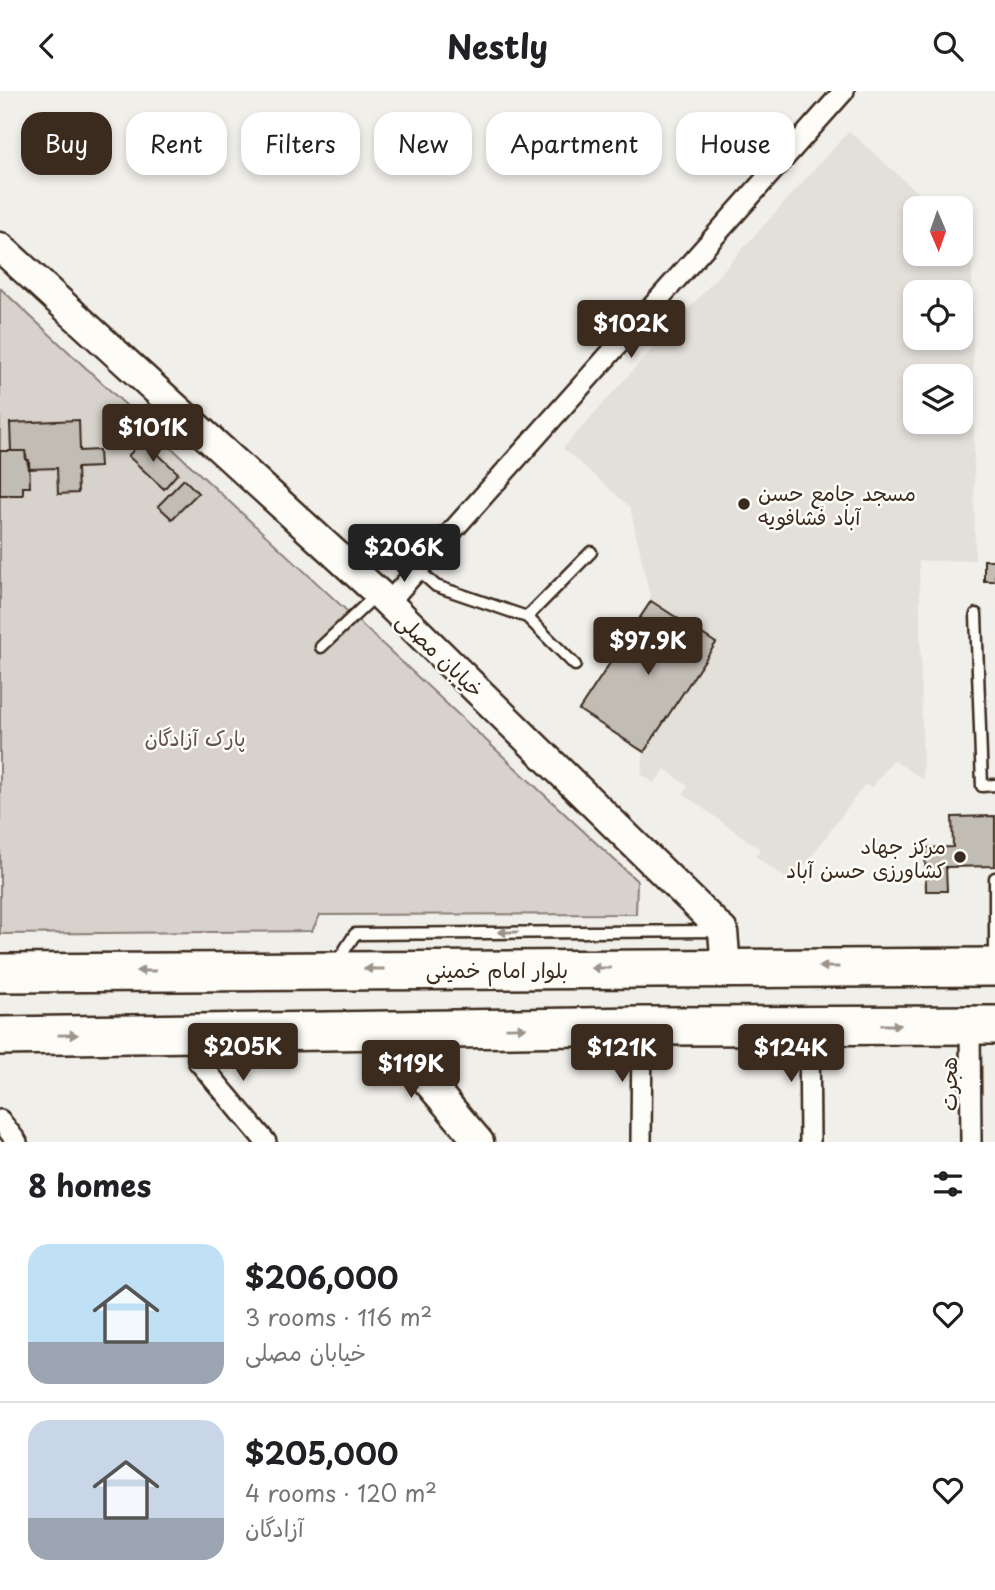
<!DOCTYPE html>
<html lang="en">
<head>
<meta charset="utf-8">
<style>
	body { margin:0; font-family:"Playpen Sans","Playpen Sans Arabic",sans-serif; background:#f2f2f2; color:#202124; height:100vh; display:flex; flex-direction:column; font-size:26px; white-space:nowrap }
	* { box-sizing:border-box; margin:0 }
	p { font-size:23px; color:#757577 }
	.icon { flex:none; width:38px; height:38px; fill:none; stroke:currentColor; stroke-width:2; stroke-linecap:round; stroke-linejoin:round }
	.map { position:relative; height:1051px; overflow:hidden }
	.panel { display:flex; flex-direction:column; background:#fff; flex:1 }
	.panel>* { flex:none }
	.top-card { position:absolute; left:21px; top:21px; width:954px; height:63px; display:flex; gap:14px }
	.needle { width:46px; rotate:178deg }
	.tools { position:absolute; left:903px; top:105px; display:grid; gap:14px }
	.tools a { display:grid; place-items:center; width:70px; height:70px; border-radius:14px; background:#fff; box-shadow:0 4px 10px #0003; font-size:35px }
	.price { position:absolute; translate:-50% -60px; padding:0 16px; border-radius:7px; background:#3b2a1e; color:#fff; font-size:23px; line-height:46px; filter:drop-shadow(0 2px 4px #0008) }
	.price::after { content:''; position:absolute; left:50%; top:42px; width:21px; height:16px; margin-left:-10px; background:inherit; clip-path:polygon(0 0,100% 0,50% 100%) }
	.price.selected { background:#222; color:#fff }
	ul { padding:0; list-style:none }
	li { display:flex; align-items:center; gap:21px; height:175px; padding:0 28px }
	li+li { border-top:2px solid #e0e0e0 }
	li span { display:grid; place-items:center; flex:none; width:196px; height:140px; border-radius:21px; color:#555 }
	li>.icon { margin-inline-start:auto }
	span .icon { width:84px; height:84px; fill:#fffc; stroke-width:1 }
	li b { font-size:30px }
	h2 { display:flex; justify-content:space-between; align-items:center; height:84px; padding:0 28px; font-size:30px }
	.pill { padding:0 24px; border-radius:21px; background:#fff; box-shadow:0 4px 10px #0003; font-size:24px; line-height:63px }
	.pill.selected { background:#3b2a1e; color:#fff }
	header { display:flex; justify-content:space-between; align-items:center; height:91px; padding:0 28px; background:#fff; font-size:32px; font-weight:700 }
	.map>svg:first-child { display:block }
	.built { fill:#e3e0da; fill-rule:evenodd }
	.green { fill:#d7d2cc; stroke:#897e75; stroke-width:2 }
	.building { fill:#c1bcb4; stroke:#3b2a1e; stroke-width:2 }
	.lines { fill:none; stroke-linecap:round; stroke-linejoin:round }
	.lane-casing { stroke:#3b2a1e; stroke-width:15 }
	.street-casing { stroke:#3b2a1e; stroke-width:24 }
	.secondary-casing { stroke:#3b2a1e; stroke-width:33 }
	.highway-casing { stroke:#3b2a1e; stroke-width:42 }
	.lane { stroke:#fdfcf7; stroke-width:10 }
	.street { stroke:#fdfcf7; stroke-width:19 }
	.secondary { stroke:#fdfcf7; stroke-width:28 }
	.highway { stroke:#fdfcf7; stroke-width:37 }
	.oneway { fill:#9c938a }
	.poi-dot { fill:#3b2a1e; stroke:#fdfcf7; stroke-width:2.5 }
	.labels { text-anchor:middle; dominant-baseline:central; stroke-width:5; stroke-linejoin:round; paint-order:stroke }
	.poi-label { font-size:21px; fill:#3b2a1e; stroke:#fdfcf7; text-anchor:start }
	.street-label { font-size:21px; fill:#3b2a1e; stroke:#fdfcf7 }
	.park-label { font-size:21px; fill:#62544a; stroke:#fdfcf7 }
</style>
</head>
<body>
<header><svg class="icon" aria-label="back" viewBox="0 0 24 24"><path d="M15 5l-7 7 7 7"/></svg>Nestly<svg class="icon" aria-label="search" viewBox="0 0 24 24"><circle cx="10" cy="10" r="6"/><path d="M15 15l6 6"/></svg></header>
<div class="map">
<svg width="995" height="1051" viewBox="0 0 995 1051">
	<rect width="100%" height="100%" fill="#f1efea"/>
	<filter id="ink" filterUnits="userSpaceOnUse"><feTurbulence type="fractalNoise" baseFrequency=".0143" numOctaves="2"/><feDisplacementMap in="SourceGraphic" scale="14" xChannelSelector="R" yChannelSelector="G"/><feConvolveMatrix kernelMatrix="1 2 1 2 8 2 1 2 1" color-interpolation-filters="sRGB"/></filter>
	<g filter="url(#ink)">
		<path class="built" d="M 849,40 L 935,117 L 915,117 L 915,163 L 961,163 L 961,140 L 972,151 L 975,469 L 919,470 L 923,688 L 893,669 L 872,697 L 865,693 L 792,792 L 755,765 L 760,758 L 683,703 L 688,695 L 665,678 L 654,692 L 641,683 L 644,661 L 716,552 L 651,510 L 630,416 L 563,357 ZM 915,201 L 961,201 L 961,247 L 915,247 ZM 915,285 L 961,285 L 961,331 L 915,331 Z"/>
		<path class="green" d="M 0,197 L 637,790 L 636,823 L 320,824 L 312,840 L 0,843 Z"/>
		<path class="building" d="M 79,329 L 80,360 L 99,359 L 100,376 L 77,377 L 78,402 L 58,403 L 57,377 L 29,378 L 25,360 L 11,360 L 10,332 Z
			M 143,349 L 178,382 L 164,398 L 128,365 Z
			M 0,360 L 25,360 L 26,369 L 29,369 L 30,396 L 23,396 L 23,404 L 0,404 Z
			M 184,388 L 198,402 L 172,428 L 158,415 Z
			M 984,469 L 995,469 L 995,490 L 984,490 Z
			M 651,510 L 716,552 L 644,661 L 579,619 Z
			M 995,725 L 995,775 L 946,776 L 947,800 L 926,800 L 925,757 L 953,756 L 952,726 Z"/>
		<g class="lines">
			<g class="lane-casing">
				<path id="lane" d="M 418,479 L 436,495 L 527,526 L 575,574
					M 976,523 L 982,695 L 995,694
					M 527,526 L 591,461
					M 321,556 L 377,503
					M 995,868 L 995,787
					M 337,871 L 355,843 L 716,840"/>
			</g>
			<g class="street-casing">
				<path id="street" d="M 388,512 L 844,0
					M 970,934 L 971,1051
					M 809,935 L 810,1051
					M 200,940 L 198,970 L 266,1051
					M 0,1029 L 17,1051
					M 641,1051 L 642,935"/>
			</g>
			<g class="secondary-casing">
				<path id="secondary" d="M 0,156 L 378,502 L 723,840 L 726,877
					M 407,938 L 410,970 L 479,1051"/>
			</g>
			<g class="highway-casing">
				<path id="highway" d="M 0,882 L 995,876
					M 0,945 L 642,935 L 995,934"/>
			</g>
			<use href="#lane" class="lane"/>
			<use href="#street" class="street"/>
			<use href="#secondary" class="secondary"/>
			<use href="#highway" class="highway"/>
		</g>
		<defs><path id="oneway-solid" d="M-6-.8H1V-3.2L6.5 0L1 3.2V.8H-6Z" transform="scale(1.75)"/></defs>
		<g class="oneway">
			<use href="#oneway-solid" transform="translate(508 841) rotate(180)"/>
			<use href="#oneway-solid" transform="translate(829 876) rotate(180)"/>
			<use href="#oneway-solid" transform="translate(601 877) rotate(180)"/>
			<use href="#oneway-solid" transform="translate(374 878) rotate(180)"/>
			<use href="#oneway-solid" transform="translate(146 880) rotate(180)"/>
			<use href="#oneway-solid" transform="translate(891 934)"/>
			<use href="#oneway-solid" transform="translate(516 937) rotate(-1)"/>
			<use href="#oneway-solid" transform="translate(68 944) rotate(-1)"/>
		</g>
	</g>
	<g class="poi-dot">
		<circle cx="744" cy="413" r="7"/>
		<circle cx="960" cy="766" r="7"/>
	</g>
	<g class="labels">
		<g class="poi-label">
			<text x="758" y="401">مسجد جامع حسن<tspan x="758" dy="24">آباد فشافویه</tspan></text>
			<text x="946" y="754" text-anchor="end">مرکز جهاد<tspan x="946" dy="24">کشاورزی حسن آباد</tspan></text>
		</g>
		<g class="street-label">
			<text transform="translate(441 563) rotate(44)">خیابان مصلی</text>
			<text x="497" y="878">بلوار امام خمینی</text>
			<text transform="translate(948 993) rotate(-90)">هجرت</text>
		</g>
		<g class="park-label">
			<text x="195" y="646">پارک آزادگان</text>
		</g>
	</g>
</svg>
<div class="tools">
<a><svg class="needle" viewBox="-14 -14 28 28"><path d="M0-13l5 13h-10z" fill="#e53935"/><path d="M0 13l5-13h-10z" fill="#757577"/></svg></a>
<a><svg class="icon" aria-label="locate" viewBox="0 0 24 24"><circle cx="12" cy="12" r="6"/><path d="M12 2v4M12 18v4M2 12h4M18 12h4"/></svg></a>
<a><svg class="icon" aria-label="layers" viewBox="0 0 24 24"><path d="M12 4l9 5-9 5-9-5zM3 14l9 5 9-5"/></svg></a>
</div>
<b class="price" style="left:631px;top:269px">$102K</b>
<b class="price" style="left:153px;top:373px">$101K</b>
<b class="price selected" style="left:404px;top:493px">$206K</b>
<b class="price" style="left:648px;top:586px">$97.9K</b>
<b class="price" style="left:243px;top:992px">$205K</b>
<b class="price" style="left:622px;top:993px">$121K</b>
<b class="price" style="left:791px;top:993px">$124K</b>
<b class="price" style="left:411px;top:1009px">$119K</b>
<div class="top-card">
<a class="pill selected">Buy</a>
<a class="pill">Rent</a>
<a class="pill">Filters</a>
<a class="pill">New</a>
<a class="pill">Apartment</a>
<a class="pill">House</a>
</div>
</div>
<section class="panel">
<h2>8 homes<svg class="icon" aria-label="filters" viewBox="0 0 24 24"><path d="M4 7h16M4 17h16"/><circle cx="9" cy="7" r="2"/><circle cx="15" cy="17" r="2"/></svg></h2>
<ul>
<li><span style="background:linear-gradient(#bfe0f5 70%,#9aa5b1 0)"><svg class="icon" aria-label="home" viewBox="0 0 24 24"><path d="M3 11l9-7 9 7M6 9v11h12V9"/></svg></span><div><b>$206,000</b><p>3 rooms · 116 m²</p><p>خیابان مصلی</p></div><svg class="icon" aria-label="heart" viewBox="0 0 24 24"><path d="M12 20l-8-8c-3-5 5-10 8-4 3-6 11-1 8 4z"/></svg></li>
<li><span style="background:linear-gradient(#c9d6e8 70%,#9aa5b1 0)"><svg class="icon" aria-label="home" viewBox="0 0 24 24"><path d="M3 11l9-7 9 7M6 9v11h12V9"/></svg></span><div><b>$205,000</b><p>4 rooms · 120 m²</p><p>آزادگان</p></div><svg class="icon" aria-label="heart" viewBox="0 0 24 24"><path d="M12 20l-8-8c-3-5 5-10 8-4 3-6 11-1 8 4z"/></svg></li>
</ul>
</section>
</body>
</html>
